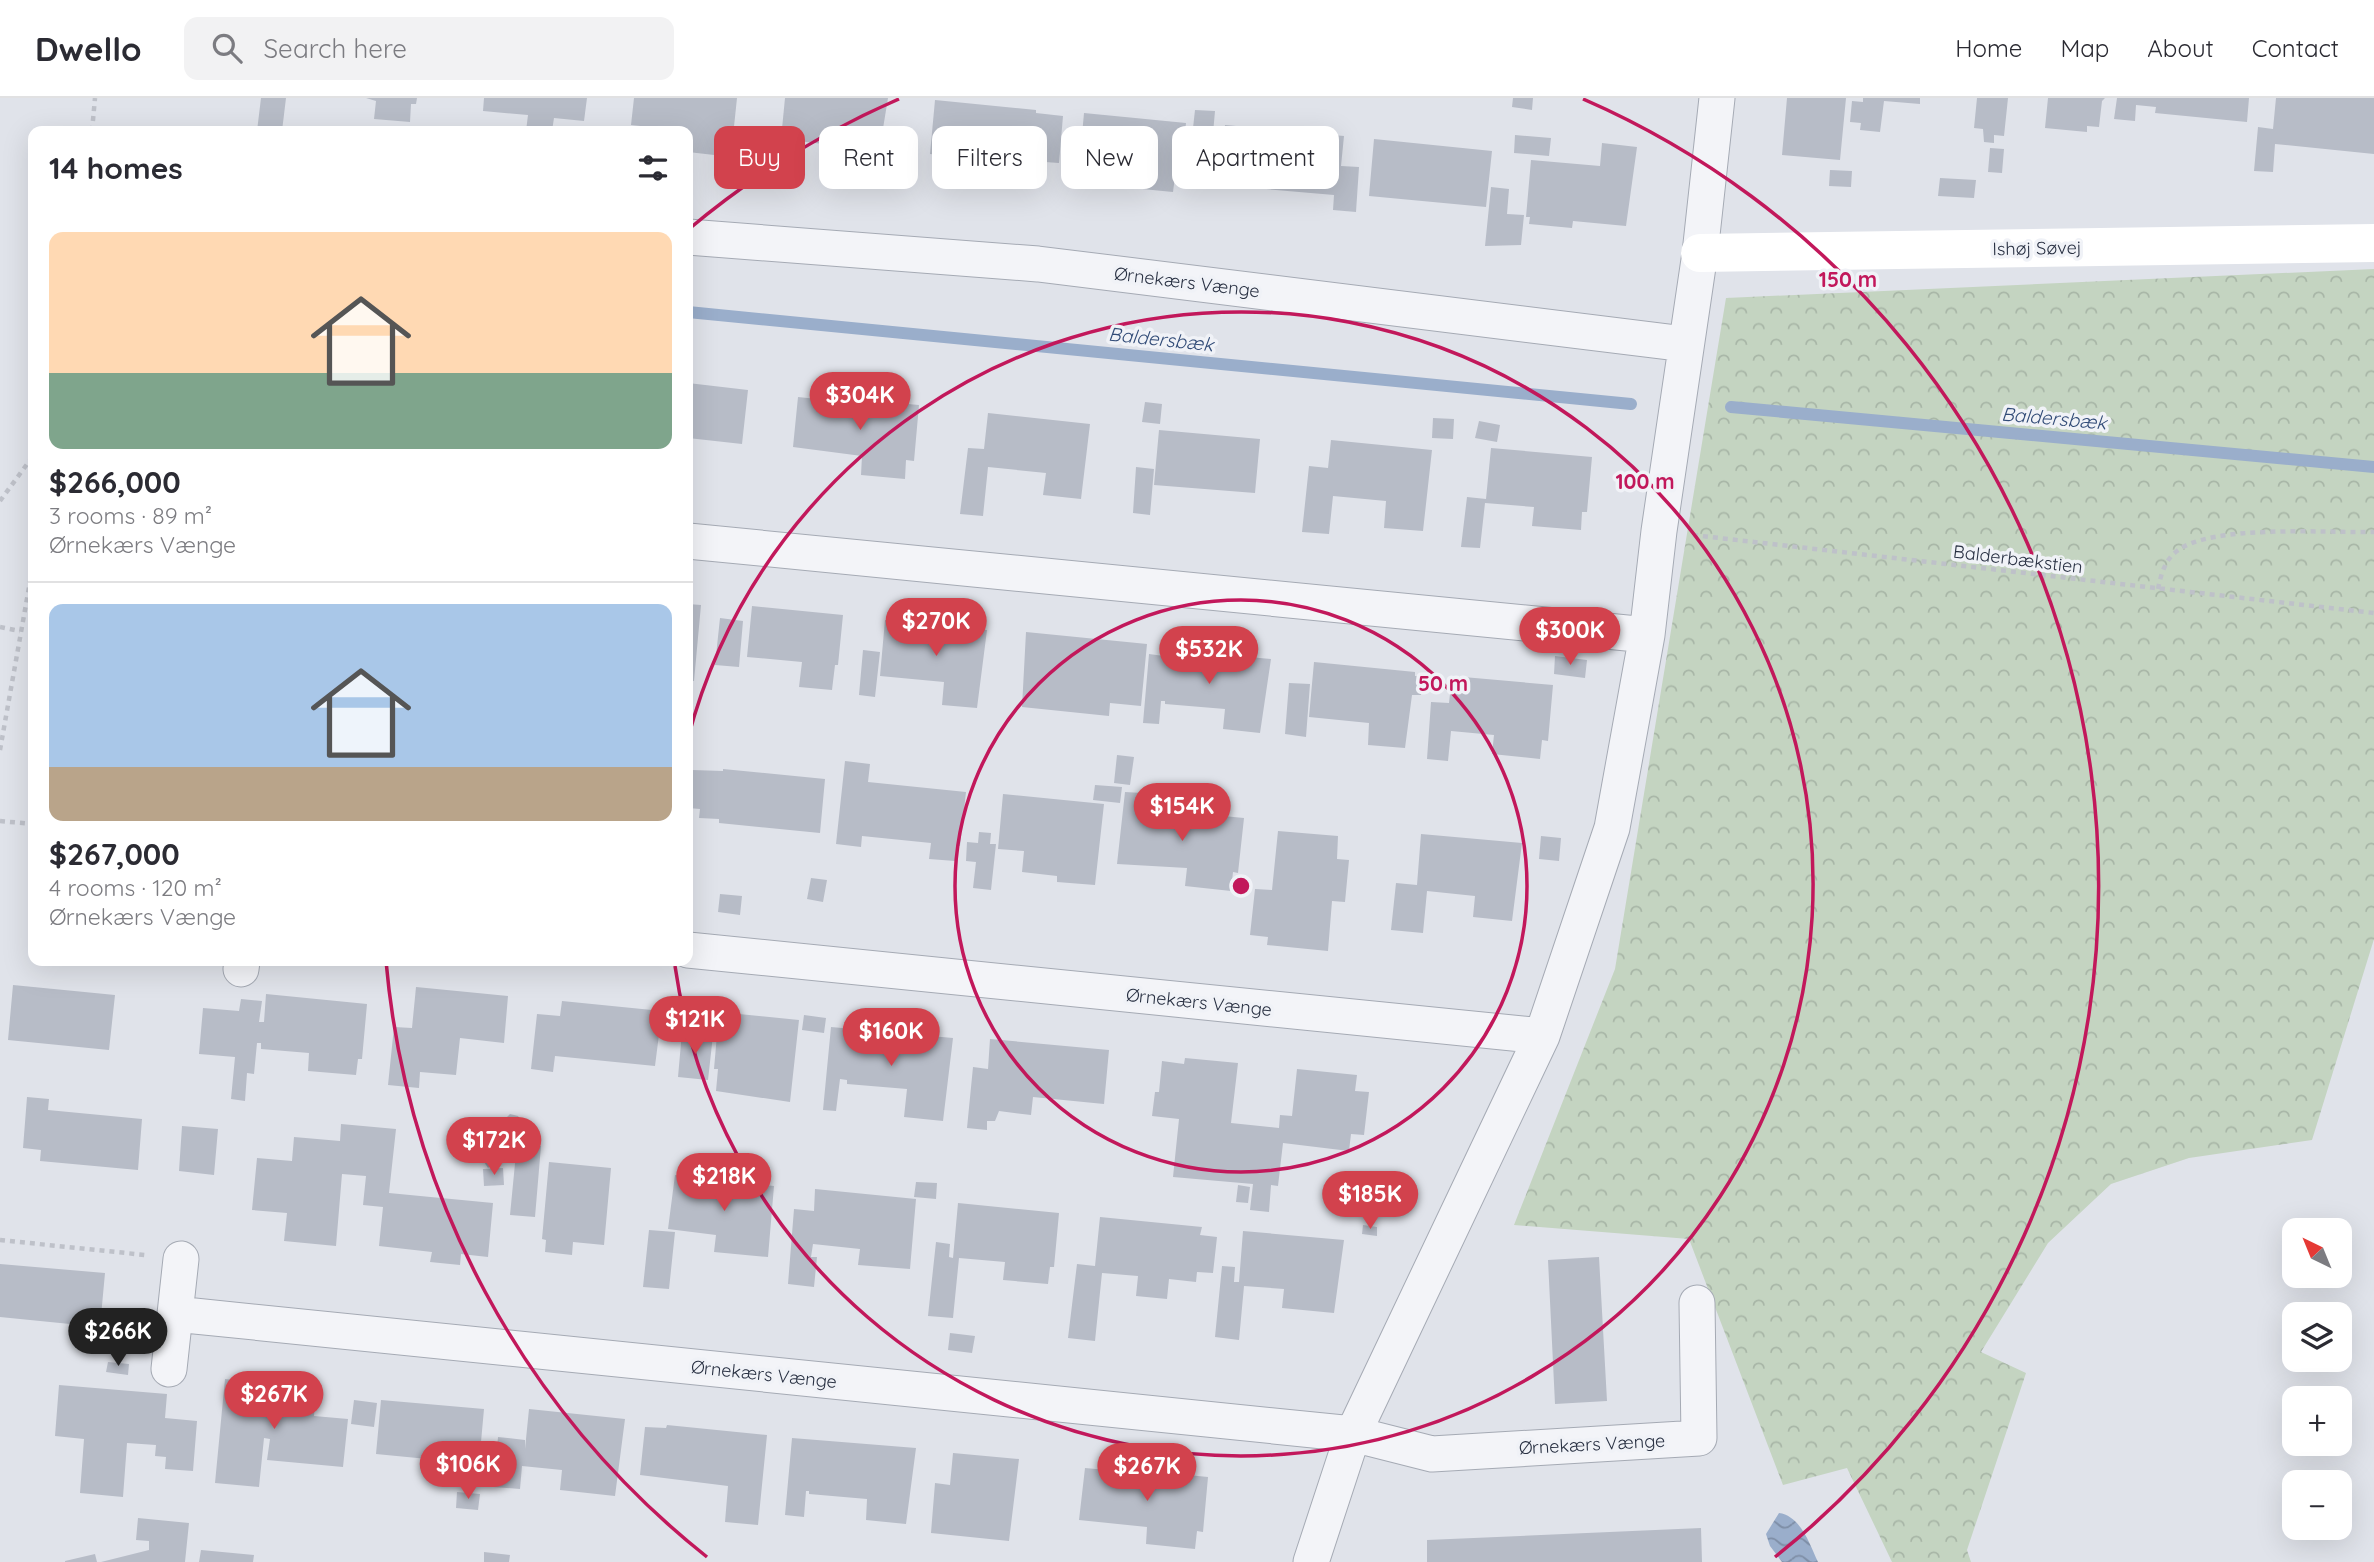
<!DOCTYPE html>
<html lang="en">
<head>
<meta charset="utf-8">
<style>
	body { margin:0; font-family:Quicksand,sans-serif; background:#f2f2f3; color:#2b2b33; height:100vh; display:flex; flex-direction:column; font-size:26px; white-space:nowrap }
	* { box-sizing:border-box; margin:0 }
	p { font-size:23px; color:#7c7c81 }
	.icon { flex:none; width:38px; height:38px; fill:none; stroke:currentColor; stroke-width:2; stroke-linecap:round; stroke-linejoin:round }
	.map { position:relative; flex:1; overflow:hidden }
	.sheet { position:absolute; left:28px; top:28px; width:665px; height:840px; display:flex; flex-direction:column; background:#fff; border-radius:14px; box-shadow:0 7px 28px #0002 }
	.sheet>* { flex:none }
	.banner { position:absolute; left:714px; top:28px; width:665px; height:63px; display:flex; gap:14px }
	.needle { width:46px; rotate:317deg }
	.controls { position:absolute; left:2282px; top:1120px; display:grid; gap:14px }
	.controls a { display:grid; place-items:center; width:70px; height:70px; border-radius:14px; background:#fff; box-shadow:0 7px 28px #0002; font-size:35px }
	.price { position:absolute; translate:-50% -60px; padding:0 16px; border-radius:24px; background:#d2424d; color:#fff; font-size:23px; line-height:46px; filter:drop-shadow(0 2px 4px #0008) }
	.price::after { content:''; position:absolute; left:50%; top:42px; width:21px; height:16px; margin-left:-10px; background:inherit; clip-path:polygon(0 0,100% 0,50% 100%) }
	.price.active { background:#222; color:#fff }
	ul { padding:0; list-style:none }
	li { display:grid; align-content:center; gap:14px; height:371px; padding:0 21px }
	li+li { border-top:2px solid #e1e1e2 }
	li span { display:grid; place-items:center; height:217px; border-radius:14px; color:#555 }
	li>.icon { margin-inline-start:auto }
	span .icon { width:126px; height:126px; fill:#fffc; stroke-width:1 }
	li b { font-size:30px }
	h2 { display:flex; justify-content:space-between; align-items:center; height:84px; padding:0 21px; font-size:30px }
	.pill { padding:0 24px; border-radius:14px; background:#fff; box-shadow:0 7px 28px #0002; font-size:24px; line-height:63px }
	.pill.active { background:#d2424d; color:#fff }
	header { display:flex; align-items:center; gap:42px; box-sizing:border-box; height:98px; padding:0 35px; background:#fff; border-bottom:2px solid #e1e1e2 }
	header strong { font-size:33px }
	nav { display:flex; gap:38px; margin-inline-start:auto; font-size:24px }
	.search { width:490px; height:63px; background:#f2f2f3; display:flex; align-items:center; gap:18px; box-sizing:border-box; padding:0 24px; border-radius:14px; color:#7c7c81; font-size:26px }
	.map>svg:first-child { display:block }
	.forest { fill:url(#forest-crowns) }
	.water { fill:url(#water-waves) }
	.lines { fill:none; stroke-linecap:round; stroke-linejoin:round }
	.stream { stroke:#9aaecb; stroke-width:12 }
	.building { fill:#b7bcc7 }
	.street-casing { stroke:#a5aab4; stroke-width:37 }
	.path { stroke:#bec1c9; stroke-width:4.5; stroke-dasharray:5 5; stroke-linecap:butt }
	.street { stroke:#f3f4f8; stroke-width:35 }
	.secondary { stroke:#fff; stroke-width:38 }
	.ring { fill:none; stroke:#c2185b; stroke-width:3.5 }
	.labels { text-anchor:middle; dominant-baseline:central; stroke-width:7; stroke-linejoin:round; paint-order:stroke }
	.street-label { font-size:18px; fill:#283042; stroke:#f0f2f7 }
	.water-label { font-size:19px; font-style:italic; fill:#314b77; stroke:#f0f2f7 }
	.centre { fill:#c2185b; stroke:#f0f2f7; stroke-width:3.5 }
	.ring-label { font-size:21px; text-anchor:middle; font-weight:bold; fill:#c2185b; stroke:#f0f2f7; stroke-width:7; stroke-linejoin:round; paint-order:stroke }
</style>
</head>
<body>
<header>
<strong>Dwello</strong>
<div class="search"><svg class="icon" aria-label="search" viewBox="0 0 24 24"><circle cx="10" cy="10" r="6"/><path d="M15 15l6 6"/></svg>Search here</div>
<nav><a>Home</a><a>Map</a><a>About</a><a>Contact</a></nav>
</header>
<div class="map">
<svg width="2374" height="1464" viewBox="0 0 2374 1464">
	<defs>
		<pattern id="forest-crowns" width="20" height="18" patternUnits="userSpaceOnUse" patternTransform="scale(1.75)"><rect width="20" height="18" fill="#c4d4c1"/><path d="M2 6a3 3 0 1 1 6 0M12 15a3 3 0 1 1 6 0" fill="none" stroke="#a8b6a7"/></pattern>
		<pattern id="water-waves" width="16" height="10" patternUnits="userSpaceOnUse" patternTransform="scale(1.75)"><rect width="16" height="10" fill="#9aaecb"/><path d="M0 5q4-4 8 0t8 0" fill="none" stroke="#7e8ea6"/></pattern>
	</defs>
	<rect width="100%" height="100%" fill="#e0e3ea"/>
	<path class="forest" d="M 2374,171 L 2374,841 L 2312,1042 L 2189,1060 L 2111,1086 L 2048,1145 L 1981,1254 L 2026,1275 L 1967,1452 L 1971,1464 L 1892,1464 L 1847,1370 L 1783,1387 L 1689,1141 L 1514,1127 L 1615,871 L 1726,200 Z"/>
	<path class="water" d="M 1779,1415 C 1801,1418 1810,1447 1818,1464 L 1782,1464 L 1770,1448 L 1766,1436 Z"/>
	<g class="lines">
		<path class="stream" d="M 688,214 L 1631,306
			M 1731,309 L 2374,369"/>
	</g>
	<path class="building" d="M 261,0 L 286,0 L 282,33 L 257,33 Z
		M 366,0 L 417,0 L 416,6 L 411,6 L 410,24 L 374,21 L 376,3 Z
		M 484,0 L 587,0 L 584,23 L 554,20 L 552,33 L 526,33 L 528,17 L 483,13 Z
		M 634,0 L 737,0 L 733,38 L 726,37 L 723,58 L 688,54 L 688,33 L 631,27 Z
		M 785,0 L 888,0 L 877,67 L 830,63 L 832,47 L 781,41 Z
		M 1513,0 L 1533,0 L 1532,12 L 1512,9 Z
		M 1787,0 L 1846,0 L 1840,62 L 1782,57 Z
		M 1863,0 L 1920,0 L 1920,6 L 1884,3 L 1880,34 L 1860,32 L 1861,25 L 1850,24 L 1852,3 L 1863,4 Z
		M 1977,0 L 2008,0 L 2004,38 L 1994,37 L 1994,45 L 1984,44 L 1983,31 L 1974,30 Z
		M 2048,0 L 2105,0 L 2102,3 L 2099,29 L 2087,28 L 2087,34 L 2045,30 Z
		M 2117,0 L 2249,0 L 2247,24 L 2155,15 L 2156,9 L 2136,7 L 2135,23 L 2114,21 Z
		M 2276,0 L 2374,0 L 2374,56 L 2275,46 L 2273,74 L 2254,73 L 2258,29 L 2273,31 Z
		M 935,2 L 1036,12 L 1036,15 L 1063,18 L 1059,65 L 1031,63 L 1031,66 L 930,56 Z
		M 1195,12 L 1215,13 L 1211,58 L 1190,57 Z
		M 1084,15 L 1186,25 L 1180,79 L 1175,79 L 1173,94 L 1132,90 L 1134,75 L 1079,70 Z
		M 1225,27 L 1344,38 L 1341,68 L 1359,69 L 1356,114 L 1333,112 L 1334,97 L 1220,87 Z
		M 1515,37 L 1551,40 L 1549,58 L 1514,55 Z
		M 1374,41 L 1492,53 L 1486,109 L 1369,98 Z
		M 1602,45 L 1637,49 L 1626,128 L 1573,123 L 1572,130 L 1529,126 L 1530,119 L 1526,119 L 1531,62 L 1600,68 Z
		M 761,48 L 782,49 L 779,84 L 758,83 Z
		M 1990,50 L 2004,51 L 2002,75 L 1988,74 Z
		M 1830,72 L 1852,73 L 1851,89 L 1829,88 Z
		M 1940,80 L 1976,82 L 1974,100 L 1938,98 Z
		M 1491,89 L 1509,91 L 1507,116 L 1524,117 L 1521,147 L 1485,148 Z
		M 863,277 L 879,278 L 878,298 L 862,298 Z
		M 688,285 L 748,292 L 742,346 L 688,340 Z
		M 817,298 L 919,307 L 914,363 L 906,362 L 905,381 L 861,377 L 862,358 L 793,349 L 798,299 L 817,301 Z
		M 1145,304 L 1162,306 L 1160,326 L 1142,324 Z
		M 988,315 L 1090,326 L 1081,401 L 1043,397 L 1046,375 L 988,369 L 983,418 L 960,416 L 968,350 L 984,351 Z
		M 1433,320 L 1454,321 L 1453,341 L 1432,340 Z
		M 1479,323 L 1500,327 L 1497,344 L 1475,340 Z
		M 1159,332 L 1260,341 L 1255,395 L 1154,387 Z
		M 1331,342 L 1432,352 L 1423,433 L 1384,430 L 1386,403 L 1333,398 L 1329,436 L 1302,434 L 1309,368 L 1328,370 Z
		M 1491,350 L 1592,359 L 1587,414 L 1582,414 L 1581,432 L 1532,428 L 1534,409 L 1485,405 L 1480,450 L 1461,449 L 1467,399 L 1486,401 Z
		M 1136,369 L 1154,371 L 1150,417 L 1133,415 Z
		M 688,506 L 701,507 L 694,583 L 688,583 Z
		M 752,508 L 843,517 L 838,567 L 835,567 L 832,592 L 799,589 L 802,564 L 747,559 Z
		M 720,520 L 743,523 L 739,569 L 715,567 Z
		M 885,522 L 987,532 L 977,610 L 942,607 L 944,584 L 880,578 Z
		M 1026,534 L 1147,546 L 1141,608 L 1110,605 L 1109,618 L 1022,609 Z
		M 863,552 L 880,554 L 875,599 L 859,597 Z
		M 1171,552 L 1271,561 L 1260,635 L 1223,631 L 1225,611 L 1165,606 L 1165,603 L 1161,603 L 1159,626 L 1143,625 L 1149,556 L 1171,559 Z
		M 1555,558 L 1587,562 L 1585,580 L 1554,576 Z
		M 1314,564 L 1415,574 L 1415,578 L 1423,578 L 1421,597 L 1412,597 L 1405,650 L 1368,647 L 1369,625 L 1309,619 Z
		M 1452,578 L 1553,587 L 1548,643 L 1542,642 L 1540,661 L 1492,656 L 1494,637 L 1451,633 L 1448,663 L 1427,661 L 1431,604 L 1449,605 Z
		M 1289,585 L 1310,586 L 1306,639 L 1285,636 Z
		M 1117,657 L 1134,659 L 1130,687 L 1114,685 Z
		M 845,663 L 870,666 L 868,684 L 966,694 L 960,748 L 957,748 L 955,763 L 929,761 L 931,745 L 862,738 L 861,749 L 836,746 Z
		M 723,671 L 825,681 L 820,735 L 719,725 L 719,721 L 699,720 L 700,711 L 688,710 L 692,672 L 723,673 Z
		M 1095,687 L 1122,689 L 1120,705 L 1093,702 Z
		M 1125,694 L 1142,695 L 1141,710 L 1244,720 L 1238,775 L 1233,774 L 1231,793 L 1185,788 L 1187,770 L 1117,766 Z
		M 1003,696 L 1104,706 L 1095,787 L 1057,784 L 1057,778 L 1022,774 L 1024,753 L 998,751 Z
		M 688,718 L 693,718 L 691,743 L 688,743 Z
		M 1278,733 L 1338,738 L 1337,761 L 1349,762 L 1345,804 L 1332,803 L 1328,853 L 1267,847 L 1268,839 L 1250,837 L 1255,791 L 1272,792 Z
		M 979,734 L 991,735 L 990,746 L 996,746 L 991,792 L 973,790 L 976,764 L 966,763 L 967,744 L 978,745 Z
		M 1421,736 L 1522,745 L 1512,823 L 1473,819 L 1475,798 L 1427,793 L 1423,835 L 1391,832 L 1396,785 L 1417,787 Z
		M 1541,738 L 1561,740 L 1559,763 L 1539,761 Z
		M 811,780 L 827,782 L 823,804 L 807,801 Z
		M 31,790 L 33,790 L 33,815 L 29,815 Z
		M 720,796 L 742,798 L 740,817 L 718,814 Z
		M 13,887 L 115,897 L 109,952 L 8,942 Z
		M 416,889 L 508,898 L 504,945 L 460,940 L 456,977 L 420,974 L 419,990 L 388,987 L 394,929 L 412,930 Z
		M 266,896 L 367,906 L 362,961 L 358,961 L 356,977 L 308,973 L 309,955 L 261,951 L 261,945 L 257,945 L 254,976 L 247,975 L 245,1003 L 231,1001 L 235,959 L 199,956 L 203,910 L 239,913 L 241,901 L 262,903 L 259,924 L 264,924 Z
		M 562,903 L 662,913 L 655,968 L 555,958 L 553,974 L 531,971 L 537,916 L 560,918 Z
		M 719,914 L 799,922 L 790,1004 L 716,993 L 718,971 L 714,971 Z
		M 804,917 L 826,920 L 824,935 L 802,932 Z
		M 831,929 L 953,940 L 943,1023 L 904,1019 L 907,991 L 847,986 L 847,982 L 840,981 L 836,1013 L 823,1012 Z
		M 682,934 L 713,937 L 708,982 L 678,979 Z
		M 990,941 L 1109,952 L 1104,1006 L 1033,999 L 1031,1017 L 999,1013 L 995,1023 L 987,1023 L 987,1032 L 967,1030 L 973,969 L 988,971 Z
		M 1185,960 L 1238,965 L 1231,1025 L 1279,1030 L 1280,1017 L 1292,1018 L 1297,971 L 1357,977 L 1355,993 L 1369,994 L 1364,1037 L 1351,1036 L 1349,1053 L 1283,1045 L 1278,1088 L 1271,1087 L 1269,1114 L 1250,1112 L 1253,1086 L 1173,1079 L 1179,1021 L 1152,1018 L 1155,994 L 1159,994 L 1162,963 L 1184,966 Z
		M 27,999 L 49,1001 L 48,1012 L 142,1021 L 138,1072 L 40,1063 L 41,1052 L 23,1050 Z
		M 510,1016 L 518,1018 L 523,1025 L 520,1033 L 511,1036 L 505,1031 L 504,1022 Z
		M 341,1026 L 396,1031 L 389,1095 L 493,1105 L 488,1159 L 461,1156 L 460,1167 L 430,1164 L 432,1154 L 379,1148 L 383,1109 L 363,1107 L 366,1078 L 342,1076 L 336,1148 L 284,1143 L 287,1115 L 252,1112 L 257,1060 L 292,1063 L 294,1039 L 340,1043 Z
		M 182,1028 L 218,1031 L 214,1077 L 179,1073 Z
		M 517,1045 L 541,1048 L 535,1119 L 510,1117 Z
		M 498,1046 L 506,1058 L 488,1070 L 480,1058 Z
		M 549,1064 L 611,1070 L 604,1147 L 573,1144 L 572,1157 L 545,1154 L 546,1142 L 542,1141 Z
		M 503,1070 L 504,1087 L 484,1088 L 483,1071 Z
		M 675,1077 L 774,1088 L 768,1159 L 714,1154 L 716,1137 L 668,1131 Z
		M 916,1084 L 937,1085 L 936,1101 L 914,1099 Z
		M 1238,1087 L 1250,1089 L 1248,1105 L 1236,1104 Z
		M 815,1091 L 916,1101 L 910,1171 L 858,1167 L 860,1151 L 813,1146 L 811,1159 L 817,1159 L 814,1189 L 788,1186 L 794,1111 L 814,1113 Z
		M 958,1105 L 1059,1115 L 1054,1169 L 1050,1169 L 1048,1186 L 1003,1182 L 1005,1164 L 959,1160 L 953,1220 L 928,1218 L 936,1144 L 950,1146 L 949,1159 L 953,1160 Z
		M 1100,1119 L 1202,1129 L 1200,1137 L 1217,1139 L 1213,1175 L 1197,1174 L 1196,1184 L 1169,1181 L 1167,1201 L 1136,1198 L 1138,1178 L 1102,1175 L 1095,1243 L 1068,1240 L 1077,1166 L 1095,1168 Z
		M 1363,1127 L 1377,1129 L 1377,1138 L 1362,1136 Z
		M 649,1132 L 675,1134 L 669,1191 L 643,1189 Z
		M 1243,1133 L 1344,1142 L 1334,1215 L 1282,1210 L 1284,1191 L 1244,1188 L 1239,1242 L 1215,1239 L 1222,1168 L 1235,1169 L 1234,1184 L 1239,1184 Z
		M 1599,1159 L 1607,1303 L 1555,1306 L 1548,1162 Z
		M 0,1166 L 105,1175 L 100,1229 L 0,1219 Z
		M 950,1235 L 975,1238 L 972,1255 L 948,1252 Z
		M 108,1264 L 129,1266 L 128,1277 L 106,1274 Z
		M 225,1281 L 316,1291 L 314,1318 L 348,1321 L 343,1369 L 267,1362 L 270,1341 L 264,1340 L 259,1389 L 215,1385 Z
		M 59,1287 L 167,1296 L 165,1320 L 197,1323 L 193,1373 L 165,1371 L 166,1359 L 155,1358 L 156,1347 L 127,1345 L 123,1399 L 80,1395 L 84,1341 L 55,1338 Z
		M 354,1302 L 377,1305 L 374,1329 L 351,1326 Z
		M 381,1302 L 484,1311 L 479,1366 L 376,1356 Z
		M 529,1311 L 625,1321 L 615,1398 L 560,1392 L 562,1372 L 522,1368 L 520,1391 L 493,1389 L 498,1339 L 525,1342 L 525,1351 Z
		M 667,1327 L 767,1337 L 758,1427 L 725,1424 L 728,1388 L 640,1377 L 645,1329 L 666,1330 Z
		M 792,1340 L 916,1350 L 906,1426 L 866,1422 L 867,1401 L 809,1396 L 809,1393 L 806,1393 L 804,1419 L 785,1417 Z
		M 953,1355 L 1019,1361 L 1009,1443 L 931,1435 L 935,1385 L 950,1387 Z
		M 1107,1369 L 1208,1379 L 1203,1434 L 1197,1433 L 1195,1451 L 1146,1446 L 1147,1429 L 1079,1422 L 1085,1370 L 1107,1372 Z
		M 457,1394 L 480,1396 L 478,1412 L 456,1410 Z
		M 138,1420 L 189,1425 L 185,1464 L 101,1464 L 149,1452 L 149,1443 L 136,1442 Z
		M 1701,1430 L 1702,1464 L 1427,1464 L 1427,1442 Z
		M 201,1452 L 254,1457 L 253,1464 L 199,1464 Z
		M 484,1454 L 510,1457 L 509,1464 L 484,1464 Z
		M 95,1456 L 97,1464 L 65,1464 L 65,1463 Z"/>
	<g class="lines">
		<g class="street-casing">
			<path id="street" d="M 688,139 L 1038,166 L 1685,246
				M 688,443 L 1647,537
				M 688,852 L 1542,938
				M 241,871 L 242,863
				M 175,1216 L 1353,1336 L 1432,1356 L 1699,1340 L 1697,1205
				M 169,1271 L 181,1161
				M 1311,1464 L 1353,1336 L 1542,938 L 1612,730 L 1647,537 L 1659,433 L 1700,155 L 1717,0"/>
		</g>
		<path class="path" d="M 92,33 L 95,0
			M 0,403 L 33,358
			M 1693,437 L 2374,515
			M 2158,491 C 2161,476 2165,462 2177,453 C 2211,426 2328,435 2374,434
			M 0,529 L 20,533
			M 0,652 L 33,467
			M 0,723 L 33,726
			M 0,1142 L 145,1157"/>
		<use href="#street" class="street"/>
		<path class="secondary" d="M 1700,155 L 2374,145"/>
	</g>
	<g class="ring">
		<circle cx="1241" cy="788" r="286"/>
		<path d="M688 640A572 572 0 1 1 675 868"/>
		<path d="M707 1459A858 858 0 0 1 386 863M689 131A858 858 0 0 1 899 1M1583 1A858 858 0 0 1 1775 1459"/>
	</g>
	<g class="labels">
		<g class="street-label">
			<text transform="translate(2037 150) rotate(-1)">Ishøj Søvej</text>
			<text transform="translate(1187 184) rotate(7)">Ørnekærs Vænge</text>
			<text transform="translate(2018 461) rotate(7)">Balderbækstien</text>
			<text transform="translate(1199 904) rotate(6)">Ørnekærs Vænge</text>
			<text transform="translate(764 1276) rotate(6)">Ørnekærs Vænge</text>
			<text transform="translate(1592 1346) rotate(-3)">Ørnekærs Vænge</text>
		</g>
		<g class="water-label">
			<text transform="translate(1161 241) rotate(6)">Baldersbæk</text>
			<text transform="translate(2054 320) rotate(5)">Baldersbæk</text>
		</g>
	</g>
	<circle cx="1241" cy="788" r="10" class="centre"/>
	<g class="ring-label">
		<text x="1848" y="189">150 m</text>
		<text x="1645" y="391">100 m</text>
		<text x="1443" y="593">50 m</text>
	</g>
</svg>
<div class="controls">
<a><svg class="needle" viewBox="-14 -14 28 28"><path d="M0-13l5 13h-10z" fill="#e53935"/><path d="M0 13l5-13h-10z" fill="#7c7c81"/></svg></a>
<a><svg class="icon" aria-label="layers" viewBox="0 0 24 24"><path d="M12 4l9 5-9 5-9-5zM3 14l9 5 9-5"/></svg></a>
<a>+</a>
<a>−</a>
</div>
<b class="price" style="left:860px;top:334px">$304K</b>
<b class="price" style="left:936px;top:560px">$270K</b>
<b class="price" style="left:1570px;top:569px">$300K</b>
<b class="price" style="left:1209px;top:588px">$532K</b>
<b class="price" style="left:1182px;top:745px">$154K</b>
<b class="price" style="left:695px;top:958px">$121K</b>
<b class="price" style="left:891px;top:970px">$160K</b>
<b class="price" style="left:494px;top:1079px">$172K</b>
<b class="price" style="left:724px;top:1115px">$218K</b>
<b class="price" style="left:1370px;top:1133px">$185K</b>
<b class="price active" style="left:118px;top:1270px">$266K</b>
<b class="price" style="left:274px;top:1333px">$267K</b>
<b class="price" style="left:468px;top:1403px">$106K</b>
<b class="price" style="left:1147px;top:1405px">$267K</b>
<div class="banner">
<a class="pill active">Buy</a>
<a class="pill">Rent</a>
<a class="pill">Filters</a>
<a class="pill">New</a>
<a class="pill">Apartment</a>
</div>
<section class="sheet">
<h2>14 homes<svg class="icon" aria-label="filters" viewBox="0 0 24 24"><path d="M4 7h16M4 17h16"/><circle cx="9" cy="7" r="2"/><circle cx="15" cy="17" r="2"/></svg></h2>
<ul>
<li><span style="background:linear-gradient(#ffd9b3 65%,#7fa58c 0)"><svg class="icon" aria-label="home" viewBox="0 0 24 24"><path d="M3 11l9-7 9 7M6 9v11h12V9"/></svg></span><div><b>$266,000</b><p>3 rooms · 89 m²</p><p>Ørnekærs Vænge</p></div></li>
<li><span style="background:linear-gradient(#a9c7e8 75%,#b9a48a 0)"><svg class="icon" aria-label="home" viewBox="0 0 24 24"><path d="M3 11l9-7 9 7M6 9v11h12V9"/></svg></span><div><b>$267,000</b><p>4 rooms · 120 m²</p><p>Ørnekærs Vænge</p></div></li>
</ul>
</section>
</div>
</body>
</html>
